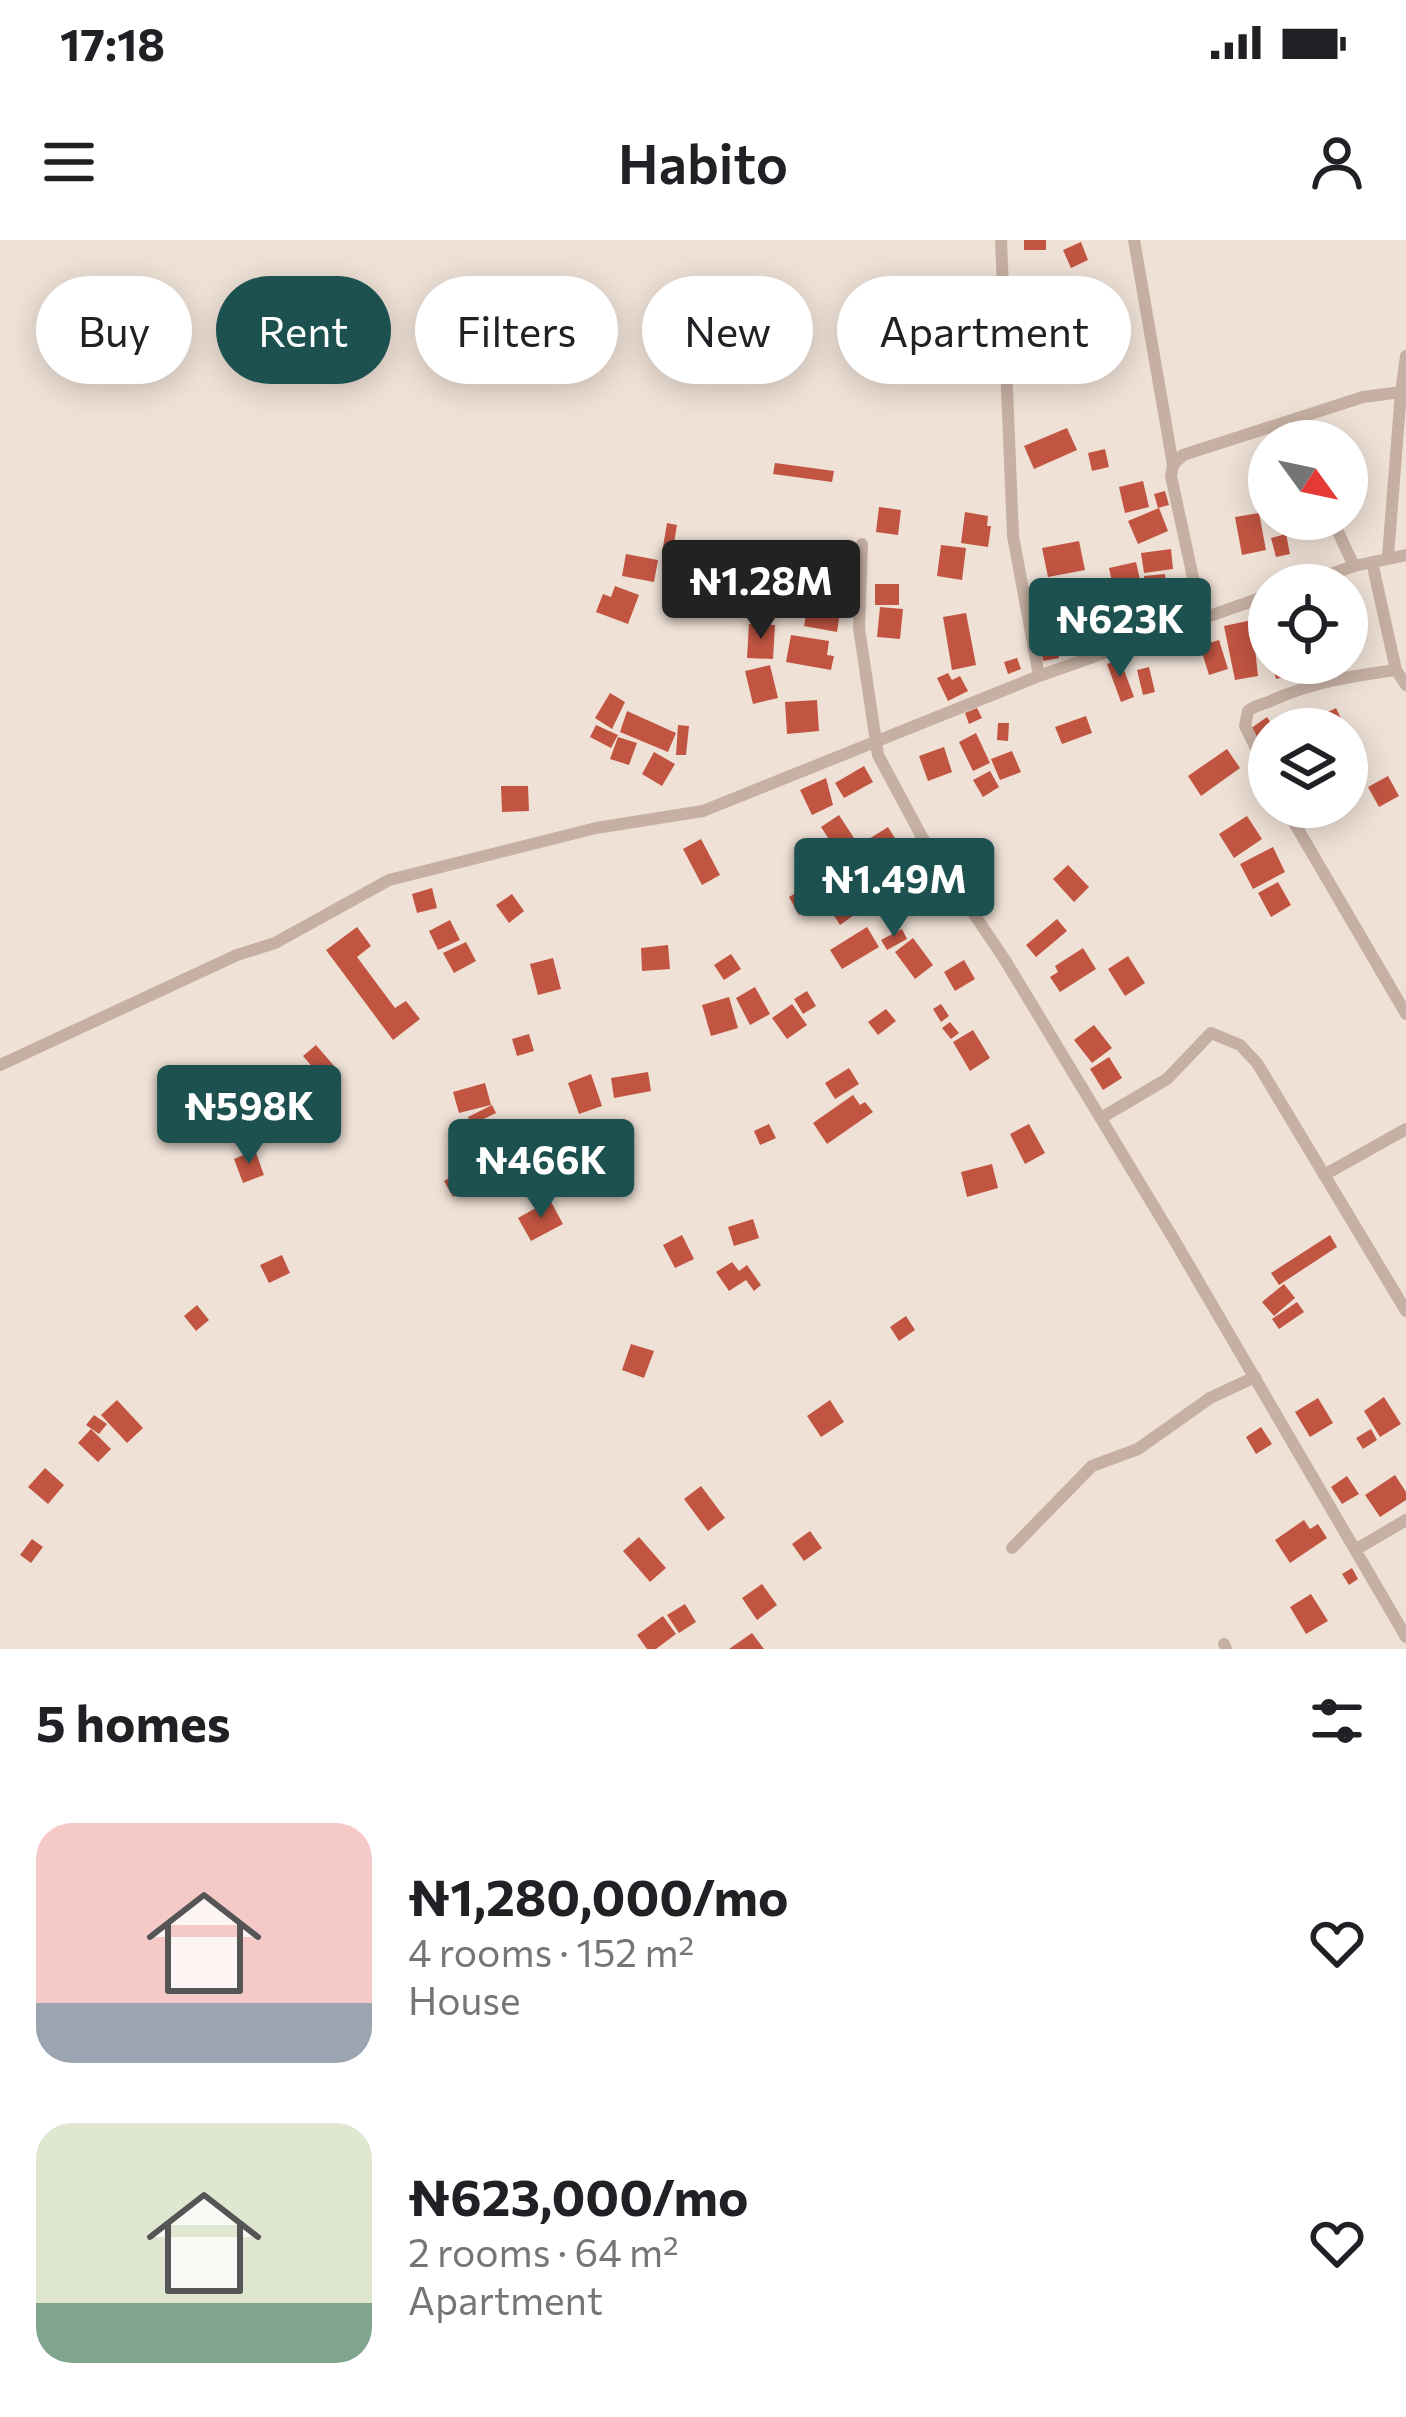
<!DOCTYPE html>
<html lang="en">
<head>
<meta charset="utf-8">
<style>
	body { margin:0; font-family:Commissioner,sans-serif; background:#f2f2f2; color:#202124; height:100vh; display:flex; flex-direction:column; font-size:45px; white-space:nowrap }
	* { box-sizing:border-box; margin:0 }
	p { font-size:39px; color:#757577 }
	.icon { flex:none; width:66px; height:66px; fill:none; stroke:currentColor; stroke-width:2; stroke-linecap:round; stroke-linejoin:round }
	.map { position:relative; height:1409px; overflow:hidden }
	.side { display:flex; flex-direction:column; background:#fff; flex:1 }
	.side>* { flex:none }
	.guide { position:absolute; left:36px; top:36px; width:1335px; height:108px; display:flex; gap:24px }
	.needle { width:78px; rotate:123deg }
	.fabs { position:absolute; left:1248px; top:180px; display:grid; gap:24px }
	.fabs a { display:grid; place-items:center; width:120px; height:120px; border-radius:50%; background:#fff; box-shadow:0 6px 30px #0003; font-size:60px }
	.price { position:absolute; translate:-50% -102px; padding:0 27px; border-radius:12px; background:#1c5150; color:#fff; font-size:39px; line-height:78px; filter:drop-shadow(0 3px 6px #0008) }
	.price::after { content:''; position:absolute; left:50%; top:72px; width:36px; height:27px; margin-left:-18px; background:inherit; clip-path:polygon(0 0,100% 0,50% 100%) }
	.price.selected { background:#222; color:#fff }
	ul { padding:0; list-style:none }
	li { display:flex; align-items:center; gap:36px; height:300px; padding:0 36px }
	li span { display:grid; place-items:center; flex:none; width:336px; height:240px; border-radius:36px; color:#555 }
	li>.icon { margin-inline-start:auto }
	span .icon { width:144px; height:144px; fill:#fffc; stroke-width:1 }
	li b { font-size:51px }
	h2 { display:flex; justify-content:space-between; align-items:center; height:144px; padding:0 36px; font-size:51px }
	.tag { padding:0 42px; border-radius:54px; background:#fff; box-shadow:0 6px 30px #0003; font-size:42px; line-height:108px }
	.tag.selected { background:#1c5150; color:#fff }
	.status { display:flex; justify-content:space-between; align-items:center; height:84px; padding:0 60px; background:#fff; direction:ltr }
	.status svg { height:33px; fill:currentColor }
	header { display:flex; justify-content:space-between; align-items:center; height:156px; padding:0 36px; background:#fff; font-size:54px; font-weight:600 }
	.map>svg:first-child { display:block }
	.building { fill:#c25542 }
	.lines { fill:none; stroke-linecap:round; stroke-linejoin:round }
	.minor { stroke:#c6b0a3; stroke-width:12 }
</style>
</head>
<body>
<div class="status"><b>17:18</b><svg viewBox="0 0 49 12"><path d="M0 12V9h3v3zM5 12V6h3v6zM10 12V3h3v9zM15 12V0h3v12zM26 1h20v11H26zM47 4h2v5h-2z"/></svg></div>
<header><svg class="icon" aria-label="menu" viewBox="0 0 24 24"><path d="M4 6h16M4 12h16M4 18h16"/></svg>Habito<svg class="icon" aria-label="person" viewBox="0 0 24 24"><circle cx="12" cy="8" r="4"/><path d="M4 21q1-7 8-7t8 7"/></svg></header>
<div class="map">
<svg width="1406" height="1409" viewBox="0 0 1406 1409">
	<rect width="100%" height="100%" fill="#efe1d6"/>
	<path class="building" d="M 1024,0 L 1046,0 L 1046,10 L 1024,10 Z
		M 1081,2 L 1088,20 L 1071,28 L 1063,10 Z
		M 1048,59 L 1050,84 L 1019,87 L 1018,62 Z
		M 1067,188 L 1077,210 L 1034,229 L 1024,206 Z
		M 1105,209 L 1109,227 L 1092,231 L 1088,213 Z
		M 775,223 L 834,231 L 832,242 L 773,234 Z
		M 1143,241 L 1149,267 L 1125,273 L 1119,247 Z
		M 1165,251 L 1169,265 L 1158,268 L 1154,254 Z
		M 879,267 L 901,270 L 898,295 L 876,292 Z
		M 1159,268 L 1168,291 L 1138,304 L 1128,281 Z
		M 965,272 L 988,276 L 987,286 L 991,286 L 988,307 L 961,303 Z
		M 1259,273 L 1266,310 L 1242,315 L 1235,277 Z
		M 667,283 L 677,285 L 672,315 L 662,313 Z
		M 1286,294 L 1290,314 L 1276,317 L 1271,298 Z
		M 1079,301 L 1085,330 L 1048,337 L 1042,308 Z
		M 941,305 L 966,308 L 962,340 L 937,336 Z
		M 1171,309 L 1173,329 L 1144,333 L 1141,313 Z
		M 626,314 L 658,320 L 654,342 L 622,336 Z
		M 1136,322 L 1141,344 L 1114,351 L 1109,328 Z
		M 819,333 L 843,342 L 836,361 L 812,352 Z
		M 1165,334 L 1169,366 L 1148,369 L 1144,336 Z
		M 1065,340 L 1073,354 L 1064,358 L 1057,344 Z
		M 875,344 L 899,344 L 899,365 L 875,365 Z
		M 615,346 L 639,355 L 628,384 L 596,372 L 603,354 L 611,357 Z
		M 1051,346 L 1054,362 L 1044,364 L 1050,399 L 1056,398 L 1059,418 L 1043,421 L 1031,350 Z
		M 809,360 L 841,366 L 837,392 L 804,386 Z
		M 1067,365 L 1071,384 L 1052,388 L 1049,369 Z
		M 1103,365 L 1107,387 L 1082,391 L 1079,369 Z
		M 880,367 L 903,369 L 900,399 L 877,397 Z
		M 966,373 L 976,425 L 952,430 L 943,377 Z
		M 1269,376 L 1269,404 L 1264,405 L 1257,379 Z
		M 1252,380 L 1258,436 L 1235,440 L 1224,386 Z
		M 749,384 L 775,385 L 773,419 L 747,418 Z
		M 1075,389 L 1080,413 L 1068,416 L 1062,392 Z
		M 791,395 L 829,401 L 827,415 L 834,416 L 831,430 L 786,422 Z
		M 1219,400 L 1228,429 L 1209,435 L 1200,406 Z
		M 1017,418 L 1021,429 L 1008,434 L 1004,422 Z
		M 1120,419 L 1134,457 L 1121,462 L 1107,424 Z
		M 1272,423 L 1284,423 L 1287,436 L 1276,439 Z
		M 770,425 L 778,458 L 753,464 L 745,431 Z
		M 1149,427 L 1155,452 L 1143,455 L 1137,430 Z
		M 948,433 L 952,440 L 960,436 L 968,451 L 948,461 L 937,438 Z
		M 610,453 L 625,462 L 612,489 L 595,478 Z
		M 817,460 L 819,491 L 787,494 L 785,462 Z
		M 977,468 L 982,478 L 969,484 L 965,473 Z
		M 1336,468 L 1346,489 L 1316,489 L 1312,480 Z
		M 627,471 L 676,493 L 668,512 L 620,492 Z
		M 1086,476 L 1092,493 L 1062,504 L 1055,487 Z
		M 1267,477 L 1275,489 L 1269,489 L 1269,516 L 1250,489 Z
		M 998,483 L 1009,483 L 1008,501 L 997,500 Z
		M 596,485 L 618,495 L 611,508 L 590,497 Z
		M 678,485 L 689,486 L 686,515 L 676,515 Z
		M 976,493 L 990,523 L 973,531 L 959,502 Z
		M 618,497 L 637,503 L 629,525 L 610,519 Z
		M 944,507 L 952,532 L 928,541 L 919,516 Z
		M 1227,509 L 1240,528 L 1201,556 L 1188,536 Z
		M 1012,511 L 1021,532 L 1000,540 L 991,519 Z
		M 654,512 L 675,524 L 662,546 L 642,534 Z
		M 864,526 L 873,542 L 844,558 L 835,543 Z
		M 990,531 L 999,547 L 983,557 L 973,540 Z
		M 1388,536 L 1399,556 L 1379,567 L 1368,547 Z
		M 826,538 L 833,565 L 812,575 L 800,550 Z
		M 501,546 L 528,546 L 529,571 L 502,572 Z
		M 839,575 L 854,598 L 836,610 L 821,587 Z
		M 1247,576 L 1262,599 L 1234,618 L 1219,594 Z
		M 888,587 L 903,611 L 876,628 L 861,604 Z
		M 701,599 L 720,635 L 702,645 L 683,609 Z
		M 1273,607 L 1285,632 L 1253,649 L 1240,624 Z
		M 830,615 L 851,644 L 836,655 L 814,627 Z
		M 1068,625 L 1089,647 L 1074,662 L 1053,639 Z
		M 820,639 L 830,658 L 799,675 L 789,657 Z
		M 1278,642 L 1291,665 L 1271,677 L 1258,653 Z
		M 432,648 L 437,668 L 417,673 L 412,654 Z
		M 894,649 L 900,659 L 875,675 L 869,664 Z
		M 848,651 L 861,670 L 840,685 L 827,665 Z
		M 512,654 L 524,671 L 509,683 L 496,665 Z
		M 1057,679 L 1067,691 L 1036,717 L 1026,705 Z
		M 450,680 L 460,700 L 438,710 L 429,691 Z
		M 357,687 L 371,706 L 357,717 L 395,768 L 406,761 L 420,779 L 393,800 L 326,710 Z
		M 867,687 L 879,707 L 842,729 L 830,710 Z
		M 902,689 L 907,699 L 887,710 L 881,700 Z
		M 913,698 L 933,725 L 915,739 L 895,712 Z
		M 466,702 L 476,721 L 454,733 L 443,713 Z
		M 668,705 L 670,729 L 642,731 L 641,708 Z
		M 1083,708 L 1096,729 L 1060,752 L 1050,737 L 1058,732 L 1055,726 Z
		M 731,714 L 741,729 L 724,740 L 714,725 Z
		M 1128,716 L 1145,743 L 1125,756 L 1108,729 Z
		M 553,718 L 561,749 L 538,755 L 530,724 Z
		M 964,720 L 975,739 L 955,751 L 944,732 Z
		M 755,747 L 770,774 L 750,785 L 736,758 Z
		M 807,751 L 816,766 L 803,774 L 794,759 Z
		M 729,757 L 738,788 L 711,796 L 702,765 Z
		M 792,764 L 807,785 L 787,799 L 772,778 Z
		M 941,764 L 949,776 L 941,782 L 933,769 Z
		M 886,769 L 896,781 L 878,795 L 868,782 Z
		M 950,782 L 959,793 L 951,799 L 942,788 Z
		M 1094,785 L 1112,808 L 1092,823 L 1074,800 Z
		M 973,790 L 990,818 L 970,831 L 953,802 Z
		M 529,794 L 534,811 L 517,816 L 512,799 Z
		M 316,805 L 335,827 L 322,838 L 303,816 Z
		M 1109,817 L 1122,838 L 1103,850 L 1090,829 Z
		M 849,828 L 859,844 L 835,859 L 825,843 Z
		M 648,832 L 651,851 L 614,858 L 611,838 Z
		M 591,834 L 602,866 L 579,874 L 568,843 Z
		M 485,843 L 491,865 L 459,873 L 453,852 Z
		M 853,855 L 860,865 L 865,862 L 873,872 L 827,904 L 813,883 Z
		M 492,865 L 496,873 L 471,885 L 468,877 Z
		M 769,884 L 776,898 L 760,905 L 754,891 Z
		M 1029,884 L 1045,913 L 1025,924 L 1010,894 Z
		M 255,910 L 264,935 L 243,943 L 234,919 Z
		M 992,924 L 998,948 L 967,957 L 961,932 Z
		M 463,930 L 472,946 L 453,957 L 444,941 Z
		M 550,960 L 563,984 L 531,1001 L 518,978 Z
		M 753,979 L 759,998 L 734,1006 L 728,987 Z
		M 682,995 L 694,1019 L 675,1028 L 663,1005 Z
		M 1330,995 L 1337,1007 L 1279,1045 L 1271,1033 Z
		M 282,1015 L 290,1033 L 269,1043 L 260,1025 Z
		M 732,1022 L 739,1031 L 747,1025 L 761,1045 L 754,1051 L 746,1040 L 729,1051 L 716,1032 Z
		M 1284,1044 L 1295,1058 L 1274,1076 L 1262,1062 Z
		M 1297,1062 L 1304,1072 L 1279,1089 L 1272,1079 Z
		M 197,1065 L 209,1080 L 196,1091 L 184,1076 Z
		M 906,1076 L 915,1090 L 899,1101 L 890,1087 Z
		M 631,1104 L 654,1111 L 644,1138 L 622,1130 Z
		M 1384,1157 L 1401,1184 L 1380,1197 L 1364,1171 Z
		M 1318,1158 L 1333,1183 L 1310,1197 L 1295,1172 Z
		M 117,1160 L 143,1188 L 127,1203 L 101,1175 Z
		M 830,1160 L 844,1182 L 821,1197 L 807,1176 Z
		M 94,1175 L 107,1184 L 99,1194 L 86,1185 Z
		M 1261,1187 L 1272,1204 L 1256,1214 L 1246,1197 Z
		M 91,1189 L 111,1209 L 98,1222 L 78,1203 Z
		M 1371,1189 L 1377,1200 L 1363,1209 L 1356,1198 Z
		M 45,1228 L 64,1245 L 48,1264 L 28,1247 Z
		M 1395,1235 L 1406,1252 L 1406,1260 L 1380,1277 L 1365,1255 Z
		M 1347,1236 L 1359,1254 L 1342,1264 L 1331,1247 Z
		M 701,1246 L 725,1278 L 708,1291 L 684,1259 Z
		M 1304,1280 L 1310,1289 L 1318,1284 L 1327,1298 L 1290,1323 L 1275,1300 Z
		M 810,1291 L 822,1308 L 804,1321 L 792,1304 Z
		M 639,1297 L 666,1328 L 650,1342 L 623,1311 Z
		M 32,1299 L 43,1307 L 31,1323 L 20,1315 Z
		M 1352,1328 L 1358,1339 L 1349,1345 L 1342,1334 Z
		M 762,1344 L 777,1365 L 757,1380 L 742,1358 Z
		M 1311,1354 L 1328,1381 L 1306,1394 L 1290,1367 Z
		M 685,1364 L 696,1382 L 679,1393 L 667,1375 Z
		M 663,1376 L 676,1394 L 656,1409 L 647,1409 L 637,1395 Z
		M 752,1393 L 764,1409 L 729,1409 Z"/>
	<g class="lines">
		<path class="minor" d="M 1001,0 L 1013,296 L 1039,436
			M 1134,0 L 1173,225
			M 1401,152 L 1406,116
			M 1332,279 L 1354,326
			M 862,304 L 859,388 L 878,515 L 922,597 L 1005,720 L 1176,1003 L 1406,1397
			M 1372,322 L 1396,430 L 1406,445
			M 1299,345 L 1354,326 L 1406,315
			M 1202,379 L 1171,236 L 1173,225 L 1183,215 L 1363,157 L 1401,152 L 1388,316
			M 1269,534 L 1245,486 L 1248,471 C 1257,464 1263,465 1273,460 C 1313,442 1352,436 1396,430
			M 1285,567 L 1406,774
			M 0,825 L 237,715 L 275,703 L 389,640 L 596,588 L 703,571 L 1039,436 L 1269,355
			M 1101,878 L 1167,839 L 1211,793 L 1240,805 L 1257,823 L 1406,1071
			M 1324,935 L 1406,889
			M 1012,1308 L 1092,1226 L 1138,1209 L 1210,1158 L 1255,1137
			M 1355,1310 L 1406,1280
			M 1224,1404 L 1226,1409"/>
	</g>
</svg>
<div class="fabs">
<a><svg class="needle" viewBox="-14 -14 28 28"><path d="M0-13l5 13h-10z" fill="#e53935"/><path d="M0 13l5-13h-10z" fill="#757577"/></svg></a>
<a><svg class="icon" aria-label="locate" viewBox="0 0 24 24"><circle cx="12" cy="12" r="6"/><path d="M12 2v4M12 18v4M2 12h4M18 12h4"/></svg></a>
<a><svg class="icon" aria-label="layers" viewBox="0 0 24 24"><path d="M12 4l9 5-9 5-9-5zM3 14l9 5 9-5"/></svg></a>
</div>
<b class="price selected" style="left:761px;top:402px">₦1.28M</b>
<b class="price" style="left:1120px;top:440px">₦623K</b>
<b class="price" style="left:894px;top:700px">₦1.49M</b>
<b class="price" style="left:249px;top:927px">₦598K</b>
<b class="price" style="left:541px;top:981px">₦466K</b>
<div class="guide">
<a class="tag">Buy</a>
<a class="tag selected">Rent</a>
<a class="tag">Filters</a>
<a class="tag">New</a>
<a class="tag">Apartment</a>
</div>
</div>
<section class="side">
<h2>5 homes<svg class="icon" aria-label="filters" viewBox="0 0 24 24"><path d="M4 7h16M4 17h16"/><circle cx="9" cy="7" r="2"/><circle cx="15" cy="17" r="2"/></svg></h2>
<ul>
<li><span style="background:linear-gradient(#f6c9c9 75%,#9aa5b1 0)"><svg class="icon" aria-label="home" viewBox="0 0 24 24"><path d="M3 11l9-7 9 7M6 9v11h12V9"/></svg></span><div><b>₦1,280,000/mo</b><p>4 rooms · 152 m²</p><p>House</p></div><svg class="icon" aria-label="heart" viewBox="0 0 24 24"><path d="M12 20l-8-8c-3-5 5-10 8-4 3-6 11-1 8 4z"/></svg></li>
<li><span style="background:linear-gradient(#dfe7d0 75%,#7fa58c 0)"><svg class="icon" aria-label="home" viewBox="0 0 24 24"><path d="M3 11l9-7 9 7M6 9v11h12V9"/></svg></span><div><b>₦623,000/mo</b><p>2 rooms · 64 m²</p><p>Apartment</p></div><svg class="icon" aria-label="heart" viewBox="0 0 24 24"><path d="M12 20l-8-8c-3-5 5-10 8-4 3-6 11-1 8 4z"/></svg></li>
</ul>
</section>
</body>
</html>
